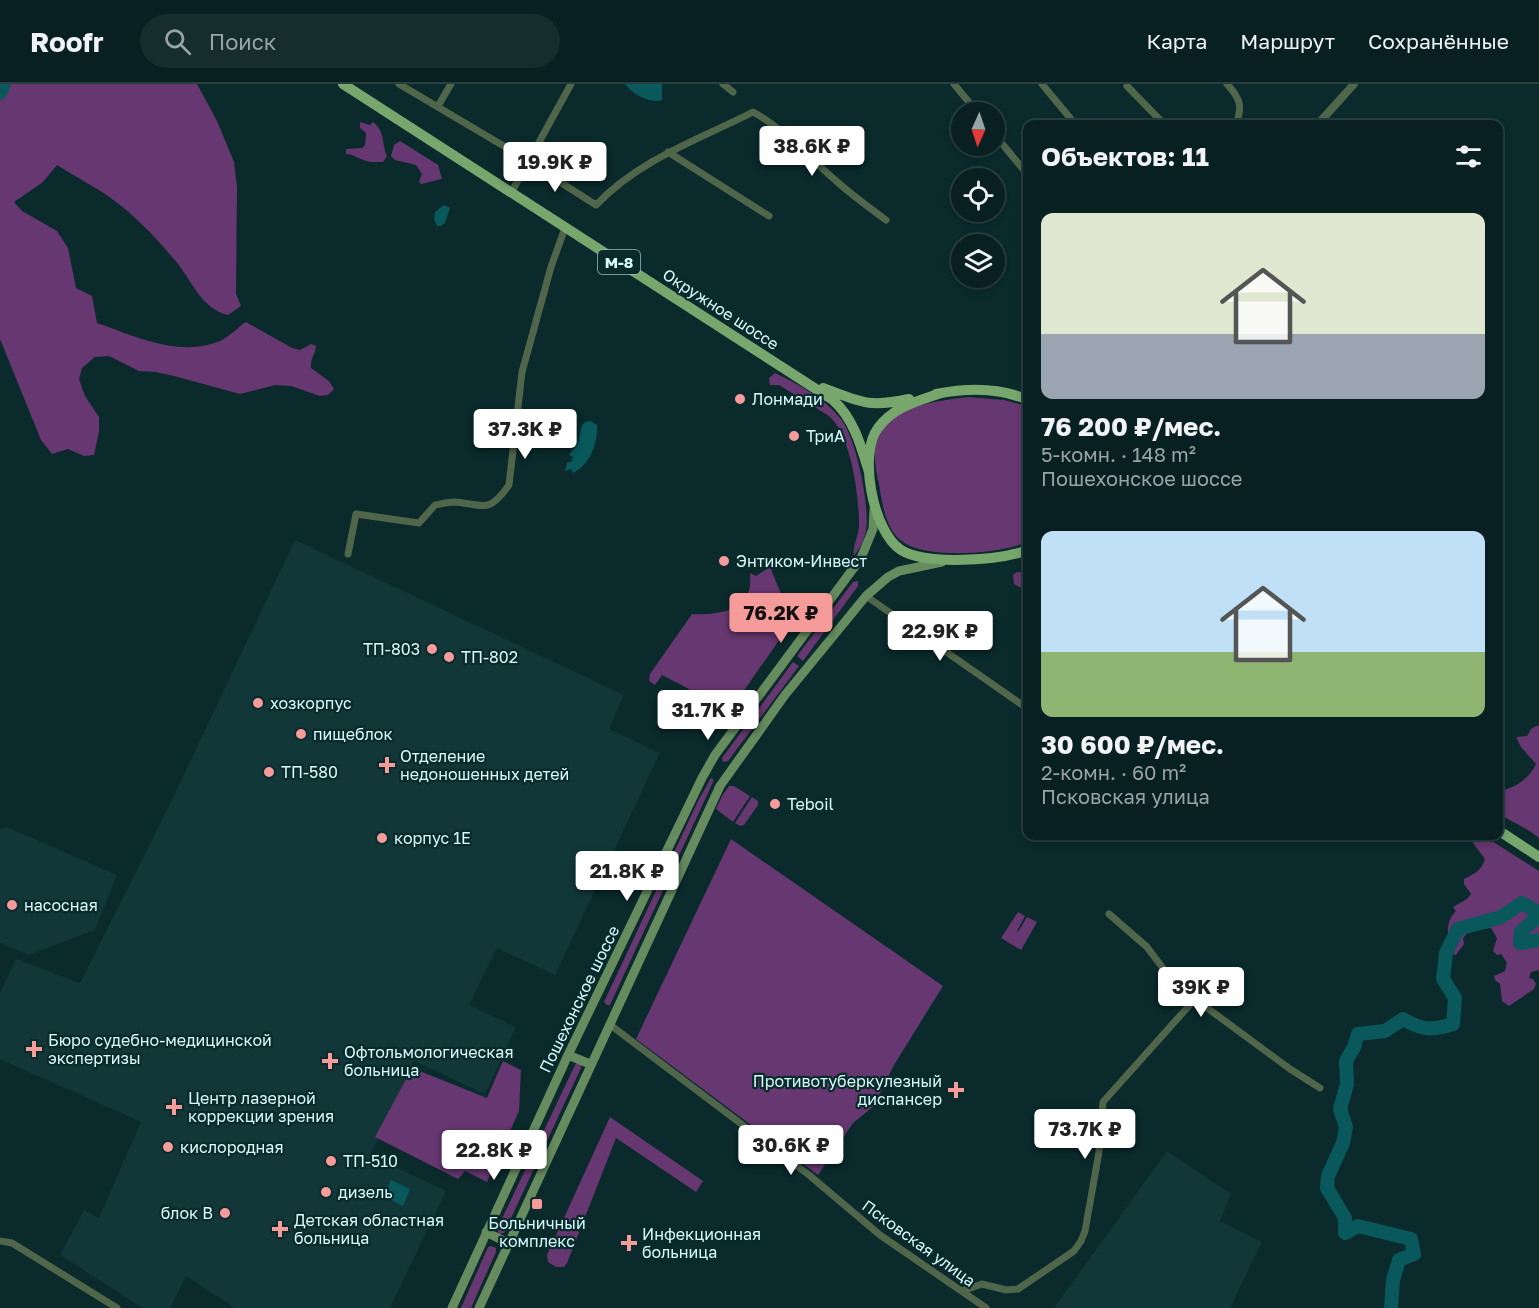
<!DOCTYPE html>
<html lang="ru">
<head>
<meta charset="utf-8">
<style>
	body { margin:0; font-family:"Golos Text",sans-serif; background:#162d2e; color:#f1f3f6; height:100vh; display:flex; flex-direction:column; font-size:22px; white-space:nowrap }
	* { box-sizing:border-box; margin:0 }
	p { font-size:20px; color:#98a3a5 }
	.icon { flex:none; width:33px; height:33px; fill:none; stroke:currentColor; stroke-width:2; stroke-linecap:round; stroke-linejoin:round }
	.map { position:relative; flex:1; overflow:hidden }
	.drawer { position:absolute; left:1023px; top:36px; width:480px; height:720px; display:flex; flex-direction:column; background:#082021; border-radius:12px; box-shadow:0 3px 9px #0003,0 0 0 2px #293e3f }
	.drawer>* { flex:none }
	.needle { width:39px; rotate:183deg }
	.buttons { position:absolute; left:951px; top:18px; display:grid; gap:12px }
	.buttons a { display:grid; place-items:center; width:54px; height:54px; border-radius:50%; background:#082021; box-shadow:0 3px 9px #0003,0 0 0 2px #293e3f; font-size:30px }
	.price { position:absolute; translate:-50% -51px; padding:0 14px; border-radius:6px; background:#fff; color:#222; font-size:20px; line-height:39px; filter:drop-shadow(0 2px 3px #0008) }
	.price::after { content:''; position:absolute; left:50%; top:36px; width:18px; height:14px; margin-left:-9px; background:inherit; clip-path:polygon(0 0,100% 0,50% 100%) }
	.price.current { background:#f59b9a; color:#111 }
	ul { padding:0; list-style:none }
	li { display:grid; align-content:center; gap:12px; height:318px; padding:0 18px }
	li span { display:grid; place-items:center; height:186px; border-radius:12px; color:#555 }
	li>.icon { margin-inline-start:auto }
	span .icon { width:108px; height:108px; fill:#fffc; stroke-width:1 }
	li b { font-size:26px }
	h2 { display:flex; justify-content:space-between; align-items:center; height:72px; padding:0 18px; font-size:26px }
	header { display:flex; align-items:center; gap:36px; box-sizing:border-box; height:84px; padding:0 30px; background:#082021; border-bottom:2px solid #293e3f }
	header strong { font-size:28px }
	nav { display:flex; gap:33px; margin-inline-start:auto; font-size:21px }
	.search { width:420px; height:54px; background:#162d2e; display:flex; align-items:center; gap:15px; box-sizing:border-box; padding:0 21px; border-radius:33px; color:#98a3a5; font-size:22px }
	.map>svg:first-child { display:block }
	.built { fill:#123739 }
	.green { fill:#663770 }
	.water { fill:#08585c }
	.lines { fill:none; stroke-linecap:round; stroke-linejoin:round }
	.river { stroke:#08585c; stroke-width:14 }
	.minor { stroke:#4f664a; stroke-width:7 }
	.tertiary { stroke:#4f664a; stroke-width:8 }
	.secondary { stroke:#658b5e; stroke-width:9 }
	.primary { stroke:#77a76d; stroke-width:10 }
	.poi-dot { fill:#f59b9a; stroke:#0a2a2c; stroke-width:2 }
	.labels { text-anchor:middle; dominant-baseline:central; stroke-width:4.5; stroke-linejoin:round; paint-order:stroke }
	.shield { fill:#0a2a2c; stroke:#9abcbe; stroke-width:1.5 }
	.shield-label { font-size:15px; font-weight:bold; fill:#d8fbfd }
	.street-label { font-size:16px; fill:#d8fbfd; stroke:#0a2a2c }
	.poi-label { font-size:16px; fill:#d8fbfd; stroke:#0a2a2c; text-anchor:start }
</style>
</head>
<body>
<header>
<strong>Roofr</strong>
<div class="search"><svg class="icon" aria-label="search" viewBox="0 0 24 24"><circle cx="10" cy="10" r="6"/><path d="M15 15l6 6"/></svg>Поиск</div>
<nav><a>Карта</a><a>Маршрут</a><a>Сохранённые</a></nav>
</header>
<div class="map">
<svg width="1539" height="1224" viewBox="0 0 1539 1224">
	<rect width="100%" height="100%" fill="#0a2a2c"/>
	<path class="built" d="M 295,456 L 624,611 L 609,645 L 660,669 L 555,891 L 497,864 L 469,921 L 516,943 L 485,1010 L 414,977 L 370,1071 L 446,1107 L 390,1224 L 235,1224 L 186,1192 L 170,1224 L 143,1224 L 60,1171 L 84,1126 L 99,1134 L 141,1038 L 0,975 L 0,909 L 16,875 L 80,899 L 170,720 Z
		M 7,743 L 117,791 L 95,846 L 29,871 L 0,859 L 0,745 Z
		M 1167,1067 L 1231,1110 L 1220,1137 L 1262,1158 L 1230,1224 L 1054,1224 Z"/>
	<path class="green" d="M 0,0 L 197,0 L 217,37 L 234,78 L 237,103 L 236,210 L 241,222 L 228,231 C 202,225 193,199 178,180 C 159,157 136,132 112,115 C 95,102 75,93 57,81 L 43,98 L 14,118 L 22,127 L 57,147 L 68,164 L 76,204 L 92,212 L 97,239 C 135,252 179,274 220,257 C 229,253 238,243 246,238 L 292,264 L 300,266 L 311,260 L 316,262 C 315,271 310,275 311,284 L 329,297 L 334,305 L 328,311 L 320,312 L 291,302 L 275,301 L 240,310 L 174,292 L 156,288 L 139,287 L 109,272 L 95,273 L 82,284 L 79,295 L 85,312 L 99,333 L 99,347 L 94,371 L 84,372 L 68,365 L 52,370 L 41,356 L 0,255 Z
		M 360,38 L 370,41 L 373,38 C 386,48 381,59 387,72 L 383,78 C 376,78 368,79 361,75 C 355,73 353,70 346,70 L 346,65 L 362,64 L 365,61 L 366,49 L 360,44 Z
		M 400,57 L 438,81 L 442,95 L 421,100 L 419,98 L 422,90 L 416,81 L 395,76 L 391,72 L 394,61 Z
		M 775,289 C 798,300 824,314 840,334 C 856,352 870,422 866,446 C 864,456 860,464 854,472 C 852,463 859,451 859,440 C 859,411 851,351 829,332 L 779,301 L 770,301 L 769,294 Z
		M 968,313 L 1004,316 L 1027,322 L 1027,458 C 1000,470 923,477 899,455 C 885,442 882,418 879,400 C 876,387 873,373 876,360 C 885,322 937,317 968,313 Z
		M 770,483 L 791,534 L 787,545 L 724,635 L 686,615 L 689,605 L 662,591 L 655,601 L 649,597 L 650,590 L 692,530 C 711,531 740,529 748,509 C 751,503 750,495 750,489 L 756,492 Z
		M 1017,488 L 1027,489 L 1027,500 L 1021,504 L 1014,500 L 1013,491 Z
		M 858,497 L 858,502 L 803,577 L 797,572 L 853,498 Z
		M 793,578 L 799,582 L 728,677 L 723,678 L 722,674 Z
		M 1536,642 L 1539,642 L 1539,754 C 1527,744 1512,738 1498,729 L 1500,707 C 1515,704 1529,695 1536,680 L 1521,663 L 1516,653 L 1527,652 L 1531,645 Z
		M 711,694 L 714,696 L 713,698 L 610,921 L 607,921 L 604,918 L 698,717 Z
		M 729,702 L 734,702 L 750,712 L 733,738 L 716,725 L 722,712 Z
		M 752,713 L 758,717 L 758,721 L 744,741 L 740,742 L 735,739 Z
		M 1477,752 L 1484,752 L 1539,787 L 1539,886 L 1531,888 L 1529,894 L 1533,895 L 1536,900 L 1534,905 L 1509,922 L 1502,917 L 1500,900 L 1495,896 L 1494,892 L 1505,887 L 1507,879 L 1501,870 L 1497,871 L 1493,867 L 1497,854 L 1491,844 L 1469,847 L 1463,854 L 1464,860 L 1455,872 C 1448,858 1443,840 1456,827 L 1453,823 L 1467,815 L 1471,810 L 1464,800 L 1464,795 C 1474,790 1482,786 1485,775 L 1473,759 L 1473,754 Z
		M 731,755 L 943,902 L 894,981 L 874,1022 L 853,1039 L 818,1091 L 636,955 Z
		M 1018,828 L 1025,832 L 1017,847 L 1018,848 L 1027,833 L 1037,838 L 1021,866 L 1001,854 Z
		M 503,977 L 521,986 L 519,1027 L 487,1098 L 465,1087 L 458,1095 L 375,1053 L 412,984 L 487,1014 Z
		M 576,979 L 581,980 L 581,984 L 504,1149 L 499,1150 L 497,1145 Z
		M 610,1033 L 703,1097 L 696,1108 L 616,1054 L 567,1179 L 564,1183 L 556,1183 L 548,1178 L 547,1171 Z
		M 491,1162 L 496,1164 L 496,1168 L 471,1224 L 461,1224 L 488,1163 Z"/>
	<path class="water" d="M 625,0 L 662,0 L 662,16 C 650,20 632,10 625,0 Z
		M 444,121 L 450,124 L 445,139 L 441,142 L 437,142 L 434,135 L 435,128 Z
		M 590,337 L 597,341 C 598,359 590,381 573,389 L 571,385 L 565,387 L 567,379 L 572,377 L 573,373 L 569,371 C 572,367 576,362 578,358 C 582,348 578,339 590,337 Z
		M 391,1096 L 410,1105 L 403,1122 L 383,1112 Z"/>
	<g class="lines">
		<path class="river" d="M 0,9 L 4,0
			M 1391,1224 L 1393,1196 L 1399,1176 L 1414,1170 L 1411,1155 L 1358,1142 L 1345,1149 L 1345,1134 L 1327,1104 L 1328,1092 L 1343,1059 L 1346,1043 L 1340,1025 L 1347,1000 L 1346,977 L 1354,963 L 1358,950 L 1385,947 L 1403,935 C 1422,946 1432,947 1453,940 L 1455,914 L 1443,895 L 1446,869 L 1458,845 L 1501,833 L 1522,819 L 1538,828 L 1533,837 L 1521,848 L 1520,859 L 1539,856"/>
		<path class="minor" d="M 399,0 L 502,61 L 596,121 C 640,75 698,56 753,28 C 786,46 813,78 842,102 C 856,114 871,125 886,136
			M 723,0 L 733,8
			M 954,0 L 977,28
			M 1042,0 L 1075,40
			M 1227,0 C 1240,14 1243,22 1236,40
			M 1127,2 L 1164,40
			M 438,22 L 451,0
			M 994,50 L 1028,91
			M 668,68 L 769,132
			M 511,109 L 571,0
			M 348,470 L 356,430 L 419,439 L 435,421 C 441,420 448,418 454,418 C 484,420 488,431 509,401 L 522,288 L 551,183 L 565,144
			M 866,512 L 1028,625
			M 1109,830 L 1147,863 L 1168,891 L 1195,915 L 1290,985 L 1320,1004
			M 609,940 L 809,1091 L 880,1151 L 986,1224
			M 0,1157 L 12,1159 L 117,1224
			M 962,1207 L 982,1200 L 1006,1206 L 1018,1205 L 1074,1167 L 1081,1157 L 1085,1147 L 1099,1068 L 1103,1018 L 1195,915"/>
		<path class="tertiary" d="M 1318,40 L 1354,0"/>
		<path class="secondary" d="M 568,971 L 590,980
			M 486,1148 L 508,1159
			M 452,1224 L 568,971 L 702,694 L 715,671 L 861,474 L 873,445 L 874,425
			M 479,1224 L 720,702 L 785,611 L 866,512 L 888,493 L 899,487 L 942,478"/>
		<path class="primary" d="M 343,0 L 833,316 C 854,335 861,362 869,388
			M 823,304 C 861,318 868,324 909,315
			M 941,309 C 918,317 893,323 878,344 C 858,370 873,448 901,466 C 927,482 1000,476 1028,466
			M 936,310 C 966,304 999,303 1028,316
			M 1498,746 L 1539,773"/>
	</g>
	<g class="poi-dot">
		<circle cx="740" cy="315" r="6"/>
		<circle cx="794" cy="352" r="6"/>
		<circle cx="724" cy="477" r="6"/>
		<circle cx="432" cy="565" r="6"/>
		<circle cx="449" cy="573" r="6"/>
		<circle cx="258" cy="619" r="6"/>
		<circle cx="301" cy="650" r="6"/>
		<path d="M384 672h6v6h6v6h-6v6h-6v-6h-6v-6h6z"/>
		<circle cx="269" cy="688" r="6"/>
		<circle cx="775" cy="720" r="6"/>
		<circle cx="382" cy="754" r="6"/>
		<circle cx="12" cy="821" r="6"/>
		<path d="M31 956h6v6h6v6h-6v6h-6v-6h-6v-6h6z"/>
		<path d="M327 968h6v6h6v6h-6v6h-6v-6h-6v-6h6z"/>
		<path d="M953 997h6v6h6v6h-6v6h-6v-6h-6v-6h6z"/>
		<path d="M171 1014h6v6h6v6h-6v6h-6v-6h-6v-6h6z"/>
		<circle cx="168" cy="1063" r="6"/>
		<circle cx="331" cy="1077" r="6"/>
		<circle cx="326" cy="1108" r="6"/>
		<rect x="531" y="1114" width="12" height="12" rx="3"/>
		<circle cx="225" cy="1129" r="6"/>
		<path d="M277 1136h6v6h6v6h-6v6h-6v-6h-6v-6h6z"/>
		<path d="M626 1150h6v6h6v6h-6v6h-6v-6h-6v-6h6z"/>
	</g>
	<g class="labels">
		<rect class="shield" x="598" y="166" width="42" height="24" rx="4.5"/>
		<g class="shield-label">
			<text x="619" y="178">М-8</text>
		</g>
		<g class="street-label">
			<text transform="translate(721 225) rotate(33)">Окружное шоссе</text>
			<text transform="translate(579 915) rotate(-64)">Пошехонское шоссе</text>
			<text transform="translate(919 1159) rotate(36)">Псковская улица</text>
		</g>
		<g class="poi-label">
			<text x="752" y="315">Лонмади</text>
			<text x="806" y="352">ТриА</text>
			<text x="736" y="477">Энтиком-Инвест</text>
			<text x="420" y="565" text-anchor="end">ТП-803</text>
			<text x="461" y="573">ТП-802</text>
			<text x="270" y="619">хозкорпус</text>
			<text x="313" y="650">пищеблок</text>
			<text x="400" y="672">Отделение<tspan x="400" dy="18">недоношенных детей</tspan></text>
			<text x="281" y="688">ТП-580</text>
			<text x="787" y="720">Teboil</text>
			<text x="394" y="754">корпус 1Е</text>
			<text x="24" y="821">насосная</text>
			<text x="48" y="956">Бюро судебно-медицинской<tspan x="48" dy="18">экспертизы</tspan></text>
			<text x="344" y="968">Офтольмологическая<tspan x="344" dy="18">больница</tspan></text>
			<text x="942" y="997" text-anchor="end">Противотуберкулезный<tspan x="942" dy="18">диспансер</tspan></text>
			<text x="188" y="1014">Центр лазерной<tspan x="188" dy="18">коррекции зрения</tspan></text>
			<text x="180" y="1063">кислородная</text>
			<text x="343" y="1077">ТП-510</text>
			<text x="338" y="1108">дизель</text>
			<text x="213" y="1129" text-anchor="end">блок В</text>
			<text x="294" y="1136">Детская областная<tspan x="294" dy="18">больница</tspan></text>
			<text x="537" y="1139" text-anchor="middle">Больничный<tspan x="537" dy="18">комплекс</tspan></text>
			<text x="642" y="1150">Инфекционная<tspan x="642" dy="18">больница</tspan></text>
		</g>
	</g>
</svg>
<div class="buttons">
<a><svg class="needle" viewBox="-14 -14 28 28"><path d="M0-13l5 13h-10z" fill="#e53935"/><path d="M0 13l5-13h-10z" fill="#98a3a5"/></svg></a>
<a><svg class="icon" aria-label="locate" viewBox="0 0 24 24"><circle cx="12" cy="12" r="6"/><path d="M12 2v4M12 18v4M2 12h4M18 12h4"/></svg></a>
<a><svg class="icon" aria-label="layers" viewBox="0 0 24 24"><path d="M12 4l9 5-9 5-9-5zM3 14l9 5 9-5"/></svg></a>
</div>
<b class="price" style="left:812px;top:93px">38.6K ₽</b>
<b class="price" style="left:555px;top:109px">19.9K ₽</b>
<b class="price" style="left:525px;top:376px">37.3K ₽</b>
<b class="price current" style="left:781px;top:560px">76.2K ₽</b>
<b class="price" style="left:940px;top:578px">22.9K ₽</b>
<b class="price" style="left:708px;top:657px">31.7K ₽</b>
<b class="price" style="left:627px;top:818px">21.8K ₽</b>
<b class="price" style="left:1201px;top:934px">39K ₽</b>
<b class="price" style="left:1085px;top:1076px">73.7K ₽</b>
<b class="price" style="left:791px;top:1092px">30.6K ₽</b>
<b class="price" style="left:494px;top:1097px">22.8K ₽</b>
<section class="drawer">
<h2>Объектов: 11<svg class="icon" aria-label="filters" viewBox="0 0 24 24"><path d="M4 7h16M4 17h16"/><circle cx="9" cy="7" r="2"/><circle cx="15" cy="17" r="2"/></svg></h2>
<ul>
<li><span style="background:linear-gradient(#dfe7d0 65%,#9aa5b1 0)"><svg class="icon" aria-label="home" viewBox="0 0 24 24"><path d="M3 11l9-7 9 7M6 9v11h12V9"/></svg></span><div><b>76 200 ₽/мес.</b><p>5-комн. · 148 m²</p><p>Пошехонское шоссе</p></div></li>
<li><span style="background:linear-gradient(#bfe0f5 65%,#8fb573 0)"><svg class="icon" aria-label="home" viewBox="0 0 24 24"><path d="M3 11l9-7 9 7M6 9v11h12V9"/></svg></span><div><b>30 600 ₽/мес.</b><p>2-комн. · 60 m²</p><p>Псковская улица</p></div></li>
</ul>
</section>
</div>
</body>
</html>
